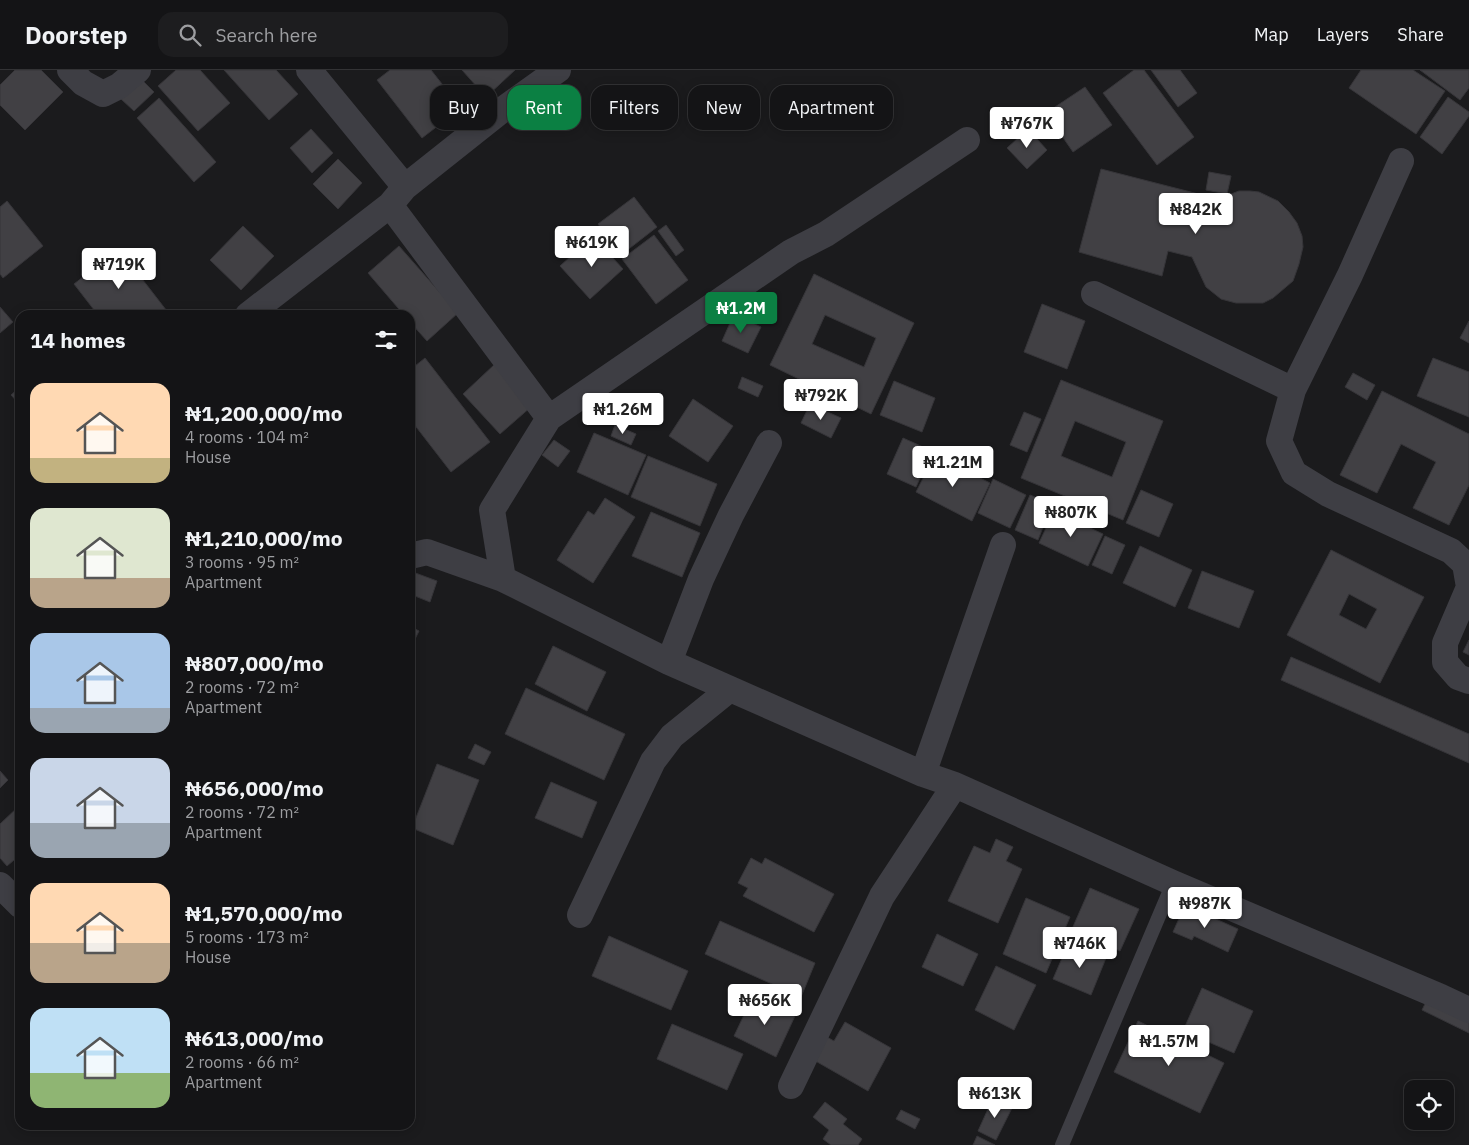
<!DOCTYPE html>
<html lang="en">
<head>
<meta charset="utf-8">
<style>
	body { margin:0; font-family:"IBM Plex Sans",sans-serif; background:#1d1d1f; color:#f1f3f6; height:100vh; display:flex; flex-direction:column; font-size:19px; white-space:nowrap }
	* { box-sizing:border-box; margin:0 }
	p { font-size:16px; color:#9d9ea1 }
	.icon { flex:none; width:28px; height:28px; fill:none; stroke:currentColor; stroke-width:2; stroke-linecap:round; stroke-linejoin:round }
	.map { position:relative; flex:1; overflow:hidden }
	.sheet { position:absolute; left:15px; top:240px; width:400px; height:820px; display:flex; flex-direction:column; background:#141416; border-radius:15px; box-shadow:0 2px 12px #0003,0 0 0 1px #333335 }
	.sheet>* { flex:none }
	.guide { position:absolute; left:430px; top:15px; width:475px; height:45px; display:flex; gap:10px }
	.tools { position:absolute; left:1404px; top:1010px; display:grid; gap:10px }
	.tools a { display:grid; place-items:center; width:50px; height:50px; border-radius:10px; background:#141416; box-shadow:0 2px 12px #0003,0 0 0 1px #333335; font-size:25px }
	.price { position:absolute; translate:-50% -42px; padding:0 11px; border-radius:5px; background:#fff; color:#222; font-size:16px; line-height:32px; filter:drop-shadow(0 1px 2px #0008) }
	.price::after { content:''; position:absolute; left:50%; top:30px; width:15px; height:11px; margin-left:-8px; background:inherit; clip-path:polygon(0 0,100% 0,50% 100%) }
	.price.active { background:#0b8043; color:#fff }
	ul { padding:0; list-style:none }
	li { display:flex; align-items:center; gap:15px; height:125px; padding:0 15px }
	li span { display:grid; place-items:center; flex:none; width:140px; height:100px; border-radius:15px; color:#555 }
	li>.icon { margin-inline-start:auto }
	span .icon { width:60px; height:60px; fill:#fffc; stroke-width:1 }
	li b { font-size:21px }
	h2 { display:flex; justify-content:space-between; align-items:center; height:60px; padding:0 15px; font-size:21px }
	.chip { padding:0 18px; border-radius:15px; background:#141416; box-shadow:0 2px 12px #0003,0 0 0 1px #333335; font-size:18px; line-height:45px }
	.chip.active { background:#0b8043; color:#fff }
	header { display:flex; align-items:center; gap:30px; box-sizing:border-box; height:70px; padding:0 25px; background:#141416; border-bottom:1px solid #333335 }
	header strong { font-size:24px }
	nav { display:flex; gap:28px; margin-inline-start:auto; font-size:18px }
	.search { width:350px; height:45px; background:#1d1d1f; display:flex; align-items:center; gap:12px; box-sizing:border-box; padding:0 18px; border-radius:15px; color:#9d9ea1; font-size:19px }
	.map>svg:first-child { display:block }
	.building { fill:#414044; stroke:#363539; fill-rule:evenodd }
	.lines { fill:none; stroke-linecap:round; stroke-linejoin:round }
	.lane { stroke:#3e3e44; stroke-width:14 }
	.street { stroke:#3e3e44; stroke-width:26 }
</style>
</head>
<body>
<header>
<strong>Doorstep</strong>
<div class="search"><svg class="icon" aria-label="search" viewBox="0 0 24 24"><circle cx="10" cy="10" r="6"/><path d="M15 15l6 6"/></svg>Search here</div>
<nav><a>Map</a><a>Layers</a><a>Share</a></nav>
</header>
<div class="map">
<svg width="1469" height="1075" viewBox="0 0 1469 1075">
	<rect width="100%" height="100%" fill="#1b1b1d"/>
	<path class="building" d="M 15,0 L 41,0 L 63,22 L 25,60 L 0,35 L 0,15 Z
		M 176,0 L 200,0 L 230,33 L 198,61 L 158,16 Z
		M 224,0 L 276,0 L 298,24 L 269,50 Z
		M 390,0 L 431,0 L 461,38 L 422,68 L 377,10 Z
		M 462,0 L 515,0 L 486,27 Z
		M 1134,0 L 1144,0 L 1194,67 L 1157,95 L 1103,23 Z
		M 1151,0 L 1180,0 L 1197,23 L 1178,37 Z
		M 1361,0 L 1413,0 L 1445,21 L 1416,64 L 1349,18 Z
		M 1420,0 L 1469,0 L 1469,18 L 1460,30 Z
		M 141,9 L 154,22 L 134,41 L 121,29 Z
		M 1085,17 L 1112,55 L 1073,82 L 1046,43 Z
		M 1448,27 L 1469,42 L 1469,46 L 1442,84 L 1420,67 Z
		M 159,28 L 216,92 L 194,112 L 137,48 Z
		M 311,59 L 333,83 L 312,103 L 290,78 Z
		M 1028,59 L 1047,80 L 1027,99 L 1007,78 Z
		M 338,89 L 362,113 L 338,139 L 313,114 Z
		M 1101,99 L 1218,129 L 1239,121 L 1250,121 L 1259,122 L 1278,131 L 1289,142 L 1297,153 L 1302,166 L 1303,177 L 1299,194 L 1293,211 L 1273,228 L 1263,233 L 1236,233 L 1221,229 L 1206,217 L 1192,187 L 1168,181 L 1162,206 L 1079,182 Z
		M 1209,102 L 1231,106 L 1227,124 L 1206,120 Z
		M 634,127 L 657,157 L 621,185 L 598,154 Z
		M 7,131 L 43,176 L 3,208 L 0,204 L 0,137 Z
		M 666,155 L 684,180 L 676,186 L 658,161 Z
		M 243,156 L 274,186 L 241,220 L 210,190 Z
		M 654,165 L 688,210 L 656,234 L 622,189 Z
		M 593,166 L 623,199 L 590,229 L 560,196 Z
		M 399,176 L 458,243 L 427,271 L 410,252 L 410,245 L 404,245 L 368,203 Z
		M 119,179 L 170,245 L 98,245 L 74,214 Z
		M 814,204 L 914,253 L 871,344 L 770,295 ZM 825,245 L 876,268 L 864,297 L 812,274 Z
		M 1042,234 L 1085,251 L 1067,299 L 1024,282 Z
		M 0,237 L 13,252 L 0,263 Z
		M 734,244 L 761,257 L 748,283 L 722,271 Z
		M 1469,251 L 1469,273 L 1460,268 Z
		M 425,288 L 490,372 L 451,402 L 410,349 L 410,300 Z
		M 1433,288 L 1469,302 L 1469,347 L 1417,326 Z
		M 495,294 L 532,336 L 500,364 L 463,324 Z
		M 1353,303 L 1375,315 L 1367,330 L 1345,317 Z
		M 742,307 L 763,316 L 758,327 L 738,318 Z
		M 1061,310 L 1163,351 L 1123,450 L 1021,408 ZM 1075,351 L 1126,372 L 1112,407 L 1061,386 Z
		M 894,311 L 935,328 L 922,362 L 880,345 Z
		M 20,317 L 20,335 L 11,325 Z
		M 1382,321 L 1469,364 L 1469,415 L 1449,455 L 1413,438 L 1436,392 L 1401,374 L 1377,423 L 1340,405 Z
		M 693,329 L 733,356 L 708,392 L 669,366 Z
		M 810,334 L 841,348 L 831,368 L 801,353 Z
		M 1024,342 L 1041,349 L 1027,382 L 1010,375 Z
		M 615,355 L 636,364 L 631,375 L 611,366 Z
		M 594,363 L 646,385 L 628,425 L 577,402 Z
		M 903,368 L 932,381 L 916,417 L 887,404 Z
		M 554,370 L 570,381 L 558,397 L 542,385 Z
		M 935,385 L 990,413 L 972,451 L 916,422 Z
		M 648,386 L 717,414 L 700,456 L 631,427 Z
		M 993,409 L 1026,425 L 1010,458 L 978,443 Z
		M 1141,420 L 1173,434 L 1159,467 L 1126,453 Z
		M 1030,425 L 1052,434 L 1038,470 L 1015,460 Z
		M 605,428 L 635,447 L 593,513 L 557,490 L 588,441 L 594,445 Z
		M 1054,441 L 1103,464 L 1088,496 L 1039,473 Z
		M 651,442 L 700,463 L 682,507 L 632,486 Z
		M 1105,466 L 1125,475 L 1112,504 L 1092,495 Z
		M 1140,476 L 1192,500 L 1175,537 L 1123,513 Z
		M 1331,480 L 1424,527 L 1380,613 L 1287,565 ZM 1349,524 L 1377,539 L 1366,559 L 1339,545 Z
		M 410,501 L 437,511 L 430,532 L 410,524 Z
		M 1202,501 L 1254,521 L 1239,558 L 1188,538 Z
		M 410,556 L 419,561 L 410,579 Z
		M 1469,570 L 1469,585 L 1463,582 Z
		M 553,576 L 606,602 L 587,641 L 535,614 Z
		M 1291,587 L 1469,664 L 1469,693 L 1281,610 Z
		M 526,618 L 625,664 L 604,710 L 505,664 Z
		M 475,674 L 491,682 L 484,695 L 468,688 Z
		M 437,694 L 479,710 L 453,775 L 412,758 Z
		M 0,701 L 8,710 L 0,718 Z
		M 551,712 L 597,732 L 582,768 L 535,748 Z
		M 19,736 L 20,785 L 7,796 L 0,788 L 0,754 Z
		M 996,769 L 1013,777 L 1006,791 L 1022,799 L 998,853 L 948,831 L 974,776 L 990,783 Z
		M 751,788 L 762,794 L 765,788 L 834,824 L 814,862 L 743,826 L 748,818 L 738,813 Z
		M 1090,818 L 1139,839 L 1120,881 L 1072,859 Z
		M 1026,828 L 1070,847 L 1046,903 L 1003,884 Z
		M 1185,835 L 1238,859 L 1228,882 L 1194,866 L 1192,870 L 1173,862 Z
		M 720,851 L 815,893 L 801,927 L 705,884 Z
		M 937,864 L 978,884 L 963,916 L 922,897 Z
		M 609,866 L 688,901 L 671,940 L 592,906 Z
		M 1069,872 L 1106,888 L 1091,925 L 1053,909 Z
		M 996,896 L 1036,915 L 1014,960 L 975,940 Z
		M 1202,918 L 1253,941 L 1234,983 L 1183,961 Z
		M 753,926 L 795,946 L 776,987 L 734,966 Z
		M 1429,926 L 1469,946 L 1469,963 L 1422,940 Z
		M 1138,951 L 1224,993 L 1200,1043 L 1114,1002 Z
		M 845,952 L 891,978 L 868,1021 L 812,989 L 825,966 L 834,971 Z
		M 672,954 L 743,984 L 727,1020 L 657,989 Z
		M 993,1028 L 1012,1038 L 996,1070 L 978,1061 Z
		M 825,1032 L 847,1049 L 843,1054 L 862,1069 L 858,1075 L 831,1075 L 823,1069 L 829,1060 L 813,1047 Z
		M 901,1040 L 920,1049 L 915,1059 L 896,1049 Z
		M 977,1066 L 995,1075 L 973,1075 Z"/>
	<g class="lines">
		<path class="lane" d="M 1062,1075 L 1173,813"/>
		<path class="street" d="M 70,0 L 83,13 L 103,24 L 119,16 L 138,0
			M 309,0 L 405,117 L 390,135 L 549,348
			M 405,117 L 502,40 L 558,0
			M 1094,224 L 1293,320 L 1279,371 L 1294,403 L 1328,424 L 1451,481 L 1465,494 L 1469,517 L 1445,573 L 1445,592 L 1458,607 L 1469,611
			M 248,245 L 390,135
			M 1293,320 L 1350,205 L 1401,91
			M 410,486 L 427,482 L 503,509 L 669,592 L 923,704 L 955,715 L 1173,813 L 1441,927 L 1469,940
			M 503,509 L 492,440 L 549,348 L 791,182 L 826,164 L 967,70
			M 669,592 L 701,509 L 731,445 L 769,373
			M 923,704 L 1003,475
			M 0,815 L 20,835
			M 580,845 L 653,691 L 672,666 L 730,619
			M 791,1016 L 882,826 L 955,715"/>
	</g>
</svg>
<div class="tools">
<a><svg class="icon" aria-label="locate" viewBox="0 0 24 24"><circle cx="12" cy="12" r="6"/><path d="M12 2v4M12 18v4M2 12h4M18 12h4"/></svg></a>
</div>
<b class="price" style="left:1027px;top:79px">₦767K</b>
<b class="price" style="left:1196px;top:165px">₦842K</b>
<b class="price" style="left:592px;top:198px">₦619K</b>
<b class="price" style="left:119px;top:220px">₦719K</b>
<b class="price active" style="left:741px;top:264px">₦1.2M</b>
<b class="price" style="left:821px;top:351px">₦792K</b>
<b class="price" style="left:623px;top:365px">₦1.26M</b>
<b class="price" style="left:953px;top:418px">₦1.21M</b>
<b class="price" style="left:1071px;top:468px">₦807K</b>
<b class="price" style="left:1205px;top:859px">₦987K</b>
<b class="price" style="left:1080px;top:899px">₦746K</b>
<b class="price" style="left:765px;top:956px">₦656K</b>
<b class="price" style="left:1169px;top:997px">₦1.57M</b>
<b class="price" style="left:995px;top:1049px">₦613K</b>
<div class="guide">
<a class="chip">Buy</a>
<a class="chip active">Rent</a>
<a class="chip">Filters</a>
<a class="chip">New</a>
<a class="chip">Apartment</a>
</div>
<section class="sheet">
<h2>14 homes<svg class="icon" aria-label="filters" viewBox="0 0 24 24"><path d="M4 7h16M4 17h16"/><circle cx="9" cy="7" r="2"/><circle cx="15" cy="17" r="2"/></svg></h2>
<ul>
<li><span style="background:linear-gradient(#ffd9b3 75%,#c2b280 0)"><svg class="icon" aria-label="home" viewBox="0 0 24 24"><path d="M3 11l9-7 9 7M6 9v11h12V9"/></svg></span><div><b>₦1,200,000/mo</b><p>4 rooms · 104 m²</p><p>House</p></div></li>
<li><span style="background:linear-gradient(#dfe7d0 70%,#b9a48a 0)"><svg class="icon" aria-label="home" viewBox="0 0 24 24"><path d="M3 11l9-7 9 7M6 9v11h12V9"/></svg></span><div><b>₦1,210,000/mo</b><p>3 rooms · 95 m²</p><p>Apartment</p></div></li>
<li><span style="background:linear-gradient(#a9c7e8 75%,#9aa5b1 0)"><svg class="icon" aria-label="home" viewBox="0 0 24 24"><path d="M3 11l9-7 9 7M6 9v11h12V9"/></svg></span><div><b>₦807,000/mo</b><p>2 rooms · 72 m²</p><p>Apartment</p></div></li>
<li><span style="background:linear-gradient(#c9d6e8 65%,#9aa5b1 0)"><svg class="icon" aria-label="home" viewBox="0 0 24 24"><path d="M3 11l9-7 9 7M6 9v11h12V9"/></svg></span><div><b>₦656,000/mo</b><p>2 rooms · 72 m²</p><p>Apartment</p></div></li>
<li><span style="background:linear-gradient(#ffd9b3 60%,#b9a48a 0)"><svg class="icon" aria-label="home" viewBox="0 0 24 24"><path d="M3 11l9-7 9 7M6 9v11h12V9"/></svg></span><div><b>₦1,570,000/mo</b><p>5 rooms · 173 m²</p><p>House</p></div></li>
<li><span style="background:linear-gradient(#bfe0f5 65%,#8fb573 0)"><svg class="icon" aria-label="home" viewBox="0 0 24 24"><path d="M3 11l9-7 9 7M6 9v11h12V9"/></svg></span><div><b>₦613,000/mo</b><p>2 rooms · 66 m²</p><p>Apartment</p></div></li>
</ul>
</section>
</div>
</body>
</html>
